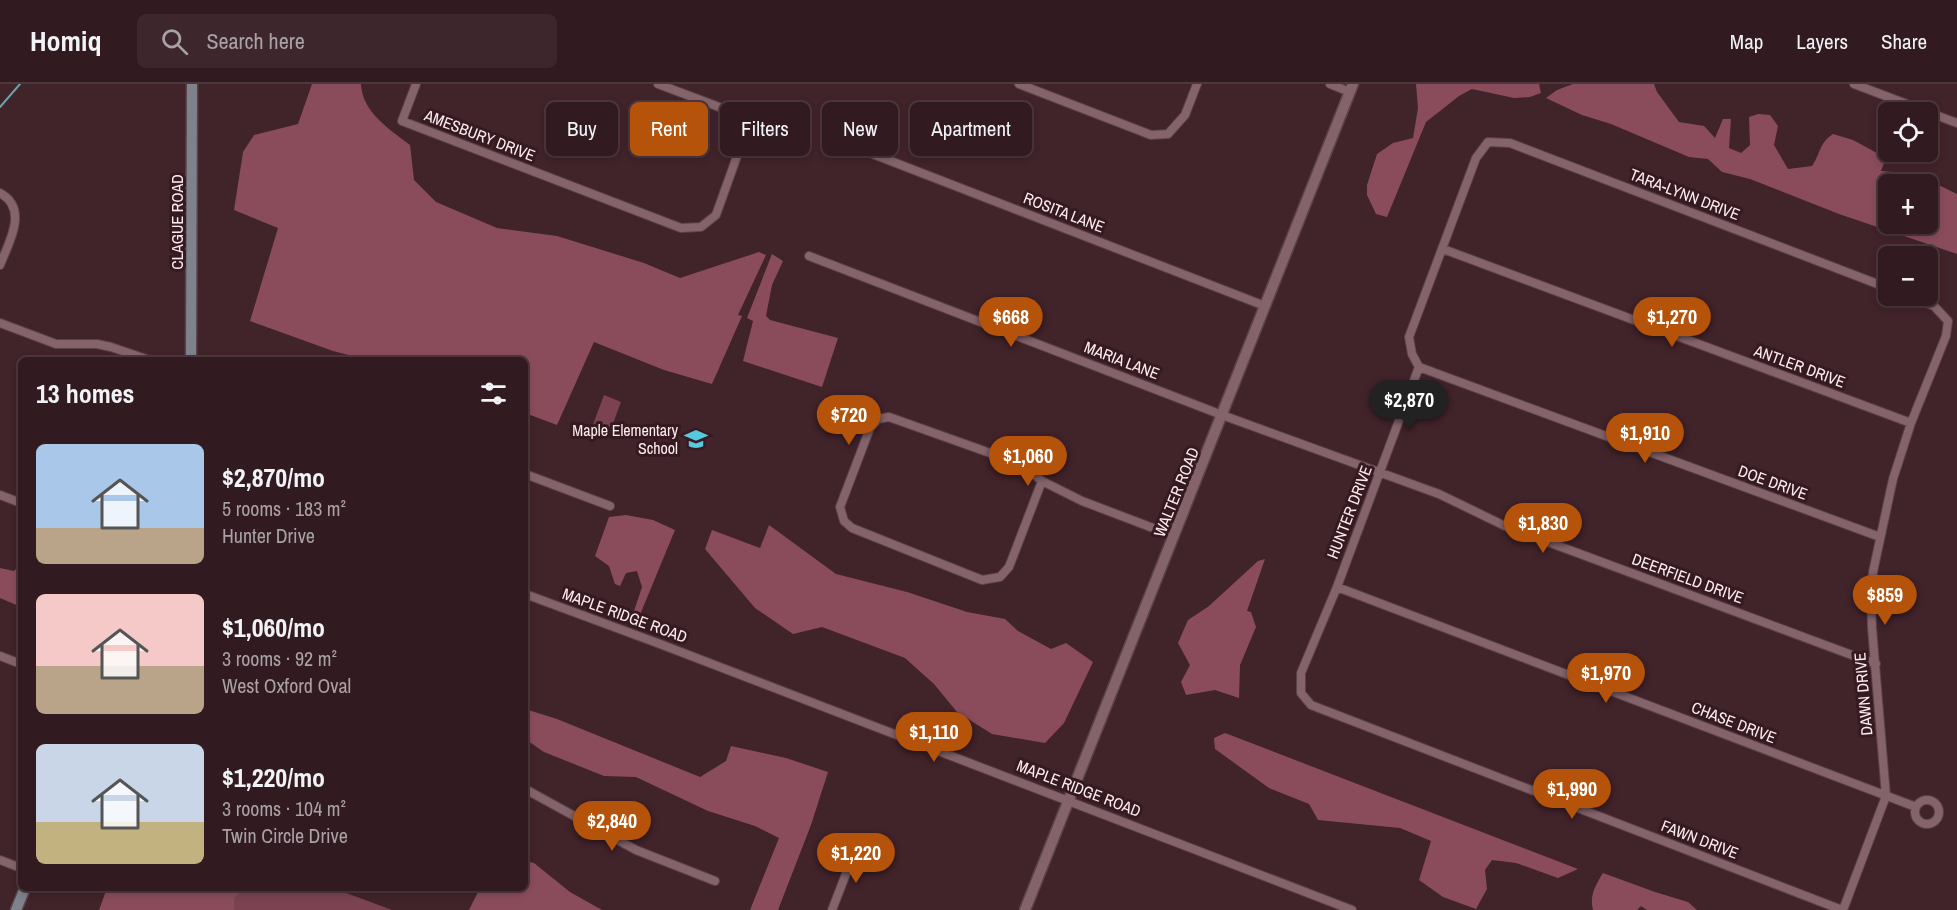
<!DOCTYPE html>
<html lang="en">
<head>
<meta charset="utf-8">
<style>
	body { margin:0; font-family:"Archivo Narrow",sans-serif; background:#3d272d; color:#f1f3f6; height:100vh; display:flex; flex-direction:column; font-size:22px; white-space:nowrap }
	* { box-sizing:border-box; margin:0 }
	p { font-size:20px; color:#a8a1a5 }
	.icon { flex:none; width:33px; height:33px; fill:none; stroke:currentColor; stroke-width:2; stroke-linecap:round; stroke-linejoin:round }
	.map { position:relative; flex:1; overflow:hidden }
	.sheet { position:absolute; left:18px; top:273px; width:510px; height:534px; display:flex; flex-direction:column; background:#311a20; border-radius:9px; box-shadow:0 3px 9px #0003,0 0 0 2px #4c383e }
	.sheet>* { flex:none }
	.guide { position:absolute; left:546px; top:18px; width:570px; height:54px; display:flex; gap:12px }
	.controls { position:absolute; left:1878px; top:18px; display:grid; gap:12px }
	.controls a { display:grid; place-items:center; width:60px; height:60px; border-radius:9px; background:#311a20; box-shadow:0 3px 9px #0003,0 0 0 2px #4c383e; font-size:30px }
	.price { position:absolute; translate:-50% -51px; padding:0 14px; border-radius:21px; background:#b45309; color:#fff; font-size:20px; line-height:39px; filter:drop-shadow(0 2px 3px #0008) }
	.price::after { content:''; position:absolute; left:50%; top:36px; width:18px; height:14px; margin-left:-9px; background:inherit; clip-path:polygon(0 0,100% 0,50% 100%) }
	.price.active { background:#222; color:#fff }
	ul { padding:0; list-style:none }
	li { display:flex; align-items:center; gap:18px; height:150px; padding:0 18px }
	li span { display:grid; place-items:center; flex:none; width:168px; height:120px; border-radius:9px; color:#555 }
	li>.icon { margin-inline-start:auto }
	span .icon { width:72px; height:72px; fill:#fffc; stroke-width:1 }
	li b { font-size:26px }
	h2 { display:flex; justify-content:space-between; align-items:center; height:72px; padding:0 18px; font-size:26px }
	.pill { padding:0 21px; border-radius:9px; background:#311a20; box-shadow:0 3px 9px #0003,0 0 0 2px #4c383e; font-size:21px; line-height:54px }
	.pill.active { background:#b45309; color:#fff }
	header { display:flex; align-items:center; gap:36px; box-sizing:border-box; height:84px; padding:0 30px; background:#311a20; border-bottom:2px solid #4c383e }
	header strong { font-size:28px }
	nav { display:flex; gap:33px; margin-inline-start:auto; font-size:21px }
	.search { width:420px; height:54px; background:#3d272d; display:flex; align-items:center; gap:15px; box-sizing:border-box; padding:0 21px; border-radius:9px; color:#a8a1a5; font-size:22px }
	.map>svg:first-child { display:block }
	.green { fill:#7b4351 }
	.forest { fill:#8a4c5b; fill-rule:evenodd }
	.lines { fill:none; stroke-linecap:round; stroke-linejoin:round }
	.stream { stroke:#69a4ae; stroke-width:2 }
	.minor-casing { stroke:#5a4248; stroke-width:10 }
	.tertiary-casing { stroke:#5a4248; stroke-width:13 }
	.secondary-casing { stroke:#5a4248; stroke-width:13 }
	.minor { stroke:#85636a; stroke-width:8 }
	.tertiary { stroke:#85636a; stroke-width:10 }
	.secondary { stroke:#7d828b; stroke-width:10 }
	.labels { text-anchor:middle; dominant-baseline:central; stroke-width:6; stroke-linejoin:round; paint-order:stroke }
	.street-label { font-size:16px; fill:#feedf0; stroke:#361a21 }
	.poi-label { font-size:16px; fill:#feedf0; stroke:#361a21; text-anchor:end }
</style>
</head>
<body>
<header>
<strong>Homiq</strong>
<div class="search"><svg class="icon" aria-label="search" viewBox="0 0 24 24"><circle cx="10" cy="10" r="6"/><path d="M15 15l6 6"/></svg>Search here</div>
<nav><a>Map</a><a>Layers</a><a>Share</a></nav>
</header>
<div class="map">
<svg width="1957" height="826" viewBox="0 0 1957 826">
	<rect width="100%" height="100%" fill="#41232a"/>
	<path class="green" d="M 604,311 L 621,318 L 609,350 L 592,343 Z
		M 222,804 L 333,804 L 392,826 L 213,826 Z"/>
	<path class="forest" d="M 312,0 L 361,0 C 362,28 389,45 410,61 L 414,96 L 436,118 L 497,144 L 557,152 L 644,179 L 680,194 L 759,168 L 766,171 L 738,231 L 742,232 L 712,300 L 664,286 L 594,258 L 557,341 L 525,329 L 525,276 L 368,276 L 333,267 L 250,237 L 278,144 L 234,126 L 243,68 L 254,51 L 298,40 Z
		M 1416,0 L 1539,0 L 1541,9 L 1530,13 L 1514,14 L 1472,5 L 1459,12 L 1426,38 L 1387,133 L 1376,130 L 1367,111 L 1367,101 L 1377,70 L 1393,59 L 1413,54 L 1418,24 Z
		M 1573,0 L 1654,0 L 1657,8 L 1679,38 L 1704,42 L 1715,54 L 1723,35 L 1731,35 L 1729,64 L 1741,69 L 1750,61 L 1749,33 L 1758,30 L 1770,31 L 1778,42 L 1774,61 L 1788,85 L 1812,82 C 1821,69 1819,59 1833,50 L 1853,56 L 1886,74 L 1881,87 L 1916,90 L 1957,110 L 1957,170 L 1839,130 L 1750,95 L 1722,88 L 1708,75 L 1689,73 L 1611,40 L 1582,31 L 1546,14 L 1557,6 ZM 1888,100 L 1928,100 L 1928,140 L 1888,140 Z
		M 772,170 L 783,177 L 772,201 L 766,232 L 770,236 L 838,254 L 822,303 L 743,277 L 753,237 L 747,234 Z
		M 626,431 L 653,436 L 675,446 L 637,538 L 632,533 L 642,503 L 637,487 L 626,489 L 620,502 L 615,500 L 609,482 L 595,472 L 609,433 Z
		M 769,441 L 836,490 L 907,508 L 967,528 L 1005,535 L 1018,547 L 1051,565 L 1066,559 L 1093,578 L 1064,639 L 1045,659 L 992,650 L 957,628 L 934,600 L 905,574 L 822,543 L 793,550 L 755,524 L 705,465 L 712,446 L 760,464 Z
		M 1265,475 L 1247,527 L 1251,528 L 1256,543 L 1240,581 L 1239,614 L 1215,606 L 1186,611 L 1181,598 L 1190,581 L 1178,559 L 1188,536 L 1209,522 L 1258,477 Z
		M 21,480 L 21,523 L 0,514 L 0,484 L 14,487 Z
		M 525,625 L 557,635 L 700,693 L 726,677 L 731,662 L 786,674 L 828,688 L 811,741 L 778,826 L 750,826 L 779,754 L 755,742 L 708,727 L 636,693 L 604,692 L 544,668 L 525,655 Z
		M 1225,649 L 1578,785 L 1558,794 L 1516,779 L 1492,776 L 1485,786 L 1487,805 L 1476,825 L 1443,813 L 1419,796 L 1431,757 L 1400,744 L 1318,736 L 1309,720 L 1269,704 L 1215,665 L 1214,654 Z
		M 525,777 L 534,779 L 570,808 L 602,826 L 469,826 L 480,804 L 525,804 Z
		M 1603,789 L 1655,808 L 1688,818 L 1697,826 L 1647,826 L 1641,822 L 1637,826 L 1593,826 C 1589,812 1596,800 1603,789 Z
		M 107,804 L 244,804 L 234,814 L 234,826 L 99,826 Z"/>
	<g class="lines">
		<path class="stream" d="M 0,23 L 20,0"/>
		<g class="minor-casing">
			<path id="minor" d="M 416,0 L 402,37 L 681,144 L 701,143 L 716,131 L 741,61 L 742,39 L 727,26 L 658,0
				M 1019,0 L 1151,51 L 1168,50 L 1185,31 L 1197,0
				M 1330,0 L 1350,8
				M 1854,0 L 1957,39
				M 852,62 L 1265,222
				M 0,109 C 29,125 9,158 0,181
				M 1443,165 L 1911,339
				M 809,172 L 1222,331 L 1439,410 L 1505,442 L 1876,580
				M 0,239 L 56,260 L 97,260 L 111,263 L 149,276
				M 1419,283 L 1880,453
				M 525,390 L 610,422
				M 1042,397 L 1009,483 L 1000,493 L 982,496 L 852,444 L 844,437 L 840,423 L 870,344 L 878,335 L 889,333 L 1021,380 L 1042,397 L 1082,417 L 1174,452
				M 0,411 L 21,419
				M 1337,503 L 1916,723
				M 525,510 L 660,560 L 1352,826
				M 0,572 L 21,580
				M 525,705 L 636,766 L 715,797
				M1915 728a12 12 0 1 1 24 0a12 12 0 1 1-24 0Z
				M 0,776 L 21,784
				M 832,826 L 856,764
				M 1842,826 L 1311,621 L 1301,609 L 1301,589 L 1337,503 L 1419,283 L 1412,270 L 1409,253 L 1476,74 L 1488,58 L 1510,59 L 1888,204
				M 1843,826 L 1886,712 L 1872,544 L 1871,514 L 1873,488 L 1893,395 L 1911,339 L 1946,252 L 1948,237 L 1934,222 L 1908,212"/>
		</g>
		<g class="tertiary-casing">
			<path id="tertiary" d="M 1025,826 L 1353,0"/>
		</g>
		<g class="secondary-casing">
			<path id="secondary" d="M 191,276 L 192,0
				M 16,826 L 25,804"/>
		</g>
		<use href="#minor" class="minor"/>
		<use href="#tertiary" class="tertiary"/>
		<use href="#secondary" class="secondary"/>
	</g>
	<defs>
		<g id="school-bare" transform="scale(1.8)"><path d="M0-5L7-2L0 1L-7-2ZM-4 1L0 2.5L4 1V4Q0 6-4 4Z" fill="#54cadc" stroke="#361a21" stroke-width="2.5" paint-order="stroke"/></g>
	</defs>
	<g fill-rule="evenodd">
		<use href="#school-bare" x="696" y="355"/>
	</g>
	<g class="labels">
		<g class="street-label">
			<text transform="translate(480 51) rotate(21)">AMESBURY DRIVE</text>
			<text transform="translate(1685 110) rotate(21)">TARA-LYNN DRIVE</text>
			<text transform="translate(1064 128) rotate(21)">ROSITA LANE</text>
			<text transform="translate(177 138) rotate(-90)">CLAGUE ROAD</text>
			<text transform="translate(1122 276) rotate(21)">MARIA LANE</text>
			<text transform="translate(1800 282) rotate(20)">ANTLER DRIVE</text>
			<text transform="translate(1773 398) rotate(20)">DOE DRIVE</text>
			<text transform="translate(1176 408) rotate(-68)">WALTER ROAD</text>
			<text transform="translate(1349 428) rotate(-69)">HUNTER DRIVE</text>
			<text transform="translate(1688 494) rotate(20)">DEERFIELD DRIVE</text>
			<text transform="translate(625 531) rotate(20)">MAPLE RIDGE ROAD</text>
			<text transform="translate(1863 610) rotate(-95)">DAWN DRIVE</text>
			<text transform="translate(1734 638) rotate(21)">CHASE DRIVE</text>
			<text transform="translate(1079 704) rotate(21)">MAPLE RIDGE ROAD</text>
			<text transform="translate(1700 755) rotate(21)">FAWN DRIVE</text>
		</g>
		<g class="poi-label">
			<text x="678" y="346">Maple Elementary<tspan x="678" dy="18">School</tspan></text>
		</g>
	</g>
</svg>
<div class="controls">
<a><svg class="icon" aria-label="locate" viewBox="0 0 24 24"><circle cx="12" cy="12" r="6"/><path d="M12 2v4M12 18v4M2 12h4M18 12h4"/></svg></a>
<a>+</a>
<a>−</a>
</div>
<b class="price" style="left:1011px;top:264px">$668</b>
<b class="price" style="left:1672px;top:264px">$1,270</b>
<b class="price active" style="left:1409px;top:347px">$2,870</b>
<b class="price" style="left:849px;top:362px">$720</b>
<b class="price" style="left:1645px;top:380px">$1,910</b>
<b class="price" style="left:1028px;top:403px">$1,060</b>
<b class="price" style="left:1543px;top:470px">$1,830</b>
<b class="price" style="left:1885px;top:542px">$859</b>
<b class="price" style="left:1606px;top:620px">$1,970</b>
<b class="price" style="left:934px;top:679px">$1,110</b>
<b class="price" style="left:1572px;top:736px">$1,990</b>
<b class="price" style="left:612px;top:768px">$2,840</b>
<b class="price" style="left:856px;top:800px">$1,220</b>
<div class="guide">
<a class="pill">Buy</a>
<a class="pill active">Rent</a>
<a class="pill">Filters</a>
<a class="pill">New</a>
<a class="pill">Apartment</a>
</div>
<section class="sheet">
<h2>13 homes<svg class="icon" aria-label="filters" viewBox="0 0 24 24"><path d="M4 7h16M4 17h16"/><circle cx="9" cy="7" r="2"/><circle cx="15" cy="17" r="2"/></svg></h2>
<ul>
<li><span style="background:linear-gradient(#a9c7e8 70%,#b9a48a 0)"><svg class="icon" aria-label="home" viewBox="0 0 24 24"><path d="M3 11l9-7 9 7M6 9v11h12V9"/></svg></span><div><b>$2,870/mo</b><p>5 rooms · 183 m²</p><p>Hunter Drive</p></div></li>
<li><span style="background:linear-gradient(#f6c9c9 60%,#b9a48a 0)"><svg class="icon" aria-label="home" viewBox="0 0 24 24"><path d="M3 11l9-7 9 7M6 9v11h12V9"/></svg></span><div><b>$1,060/mo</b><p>3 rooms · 92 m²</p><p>West Oxford Oval</p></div></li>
<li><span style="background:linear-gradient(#c9d6e8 65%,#c2b280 0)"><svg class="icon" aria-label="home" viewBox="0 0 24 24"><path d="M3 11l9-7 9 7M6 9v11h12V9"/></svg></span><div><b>$1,220/mo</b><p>3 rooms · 104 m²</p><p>Twin Circle Drive</p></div></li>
</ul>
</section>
</div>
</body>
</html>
